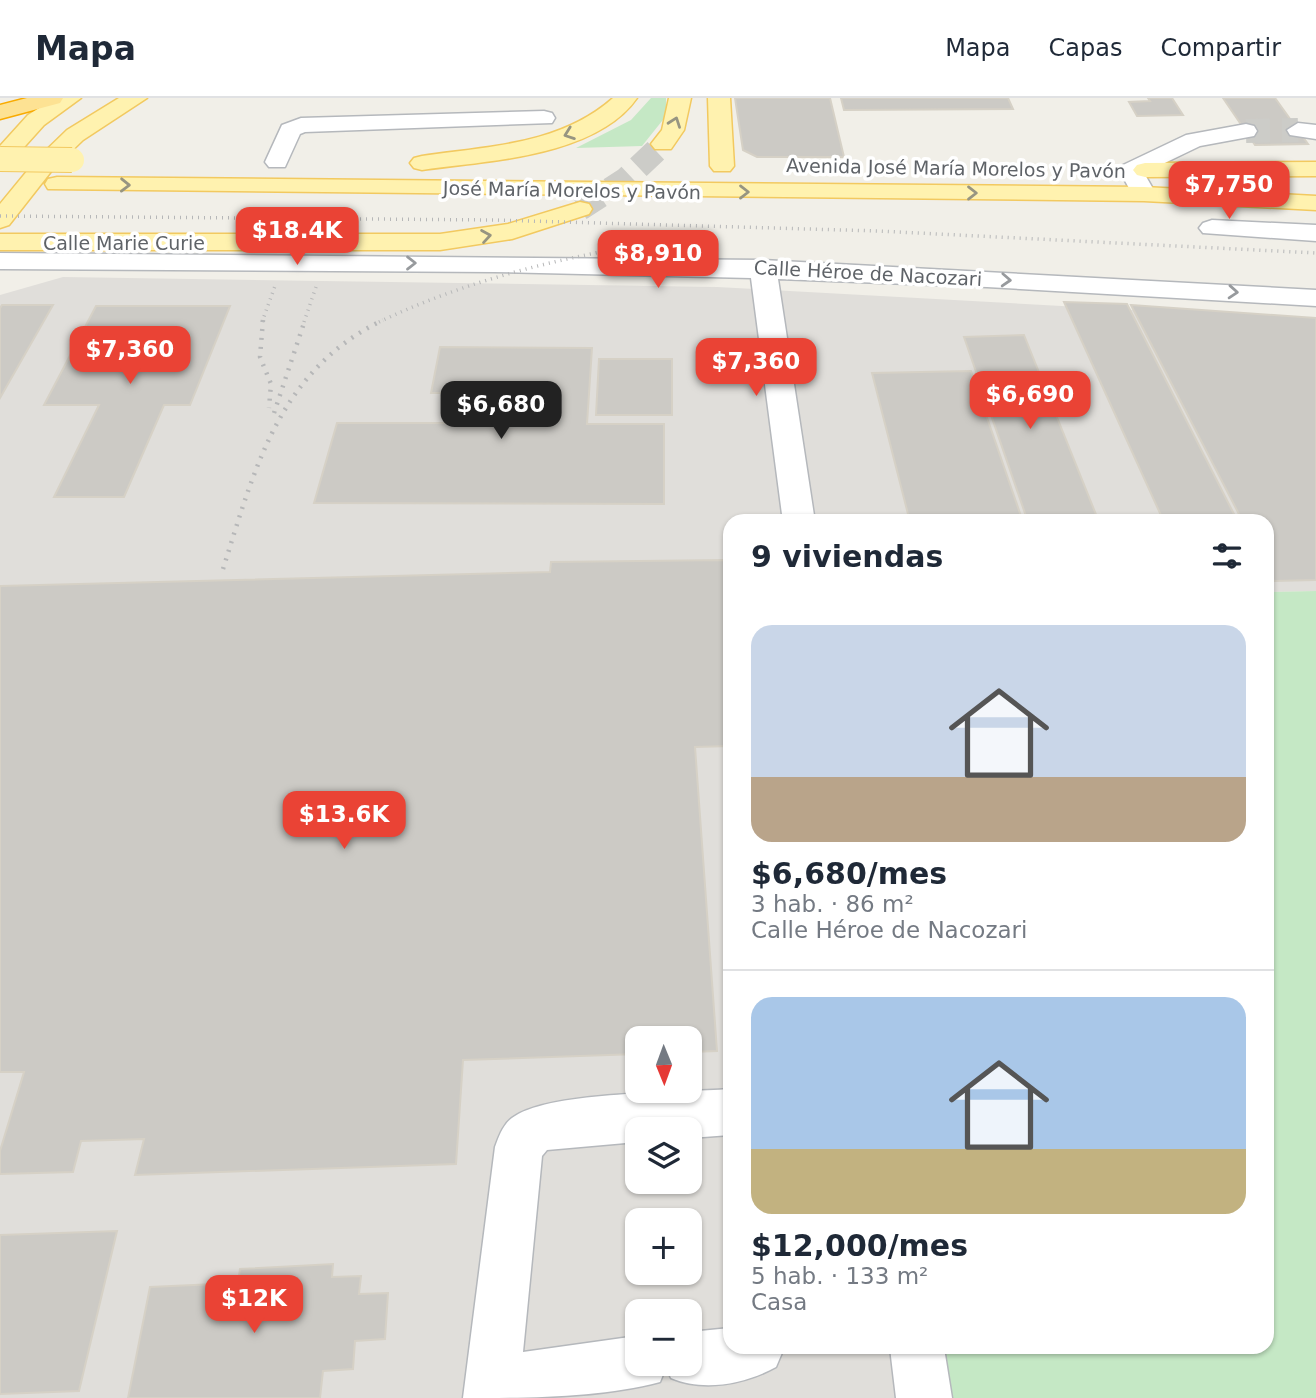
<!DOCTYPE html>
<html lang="es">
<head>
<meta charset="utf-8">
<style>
	body { margin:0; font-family:"DejaVu Sans",sans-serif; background:#f2f2f3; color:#1f2937; height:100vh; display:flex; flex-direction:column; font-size:26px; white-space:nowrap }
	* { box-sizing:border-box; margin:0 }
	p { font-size:23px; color:#747a83 }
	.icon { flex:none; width:38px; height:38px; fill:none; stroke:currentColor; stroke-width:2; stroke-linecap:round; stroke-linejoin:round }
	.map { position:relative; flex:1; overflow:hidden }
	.drawer { position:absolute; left:723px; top:416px; width:551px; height:840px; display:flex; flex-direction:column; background:#fff; border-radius:21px; box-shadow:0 2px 5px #0004 }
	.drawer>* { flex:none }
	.needle { width:46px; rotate:179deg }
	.controls { position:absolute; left:625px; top:928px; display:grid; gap:14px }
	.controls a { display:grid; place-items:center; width:77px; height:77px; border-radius:14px; background:#fff; box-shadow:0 2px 5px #0004; font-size:35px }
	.price { position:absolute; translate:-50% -60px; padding:0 16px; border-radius:14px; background:#ea4335; color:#fff; font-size:23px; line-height:46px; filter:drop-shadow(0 2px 4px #0008) }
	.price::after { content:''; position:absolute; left:50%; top:42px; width:21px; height:16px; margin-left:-10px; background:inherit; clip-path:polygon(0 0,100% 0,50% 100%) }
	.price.active { background:#222; color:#fff }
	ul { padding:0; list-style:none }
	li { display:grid; align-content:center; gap:14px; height:371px; padding:0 28px }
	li+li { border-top:2px solid #e0e1e3 }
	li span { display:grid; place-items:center; height:217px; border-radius:21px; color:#555 }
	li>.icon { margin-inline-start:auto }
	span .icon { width:126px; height:126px; fill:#fffc; stroke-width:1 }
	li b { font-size:30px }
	h2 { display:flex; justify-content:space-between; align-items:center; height:84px; padding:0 28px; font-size:30px }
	header { display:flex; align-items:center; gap:42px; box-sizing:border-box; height:98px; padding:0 35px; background:#fff; border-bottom:2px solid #e0e1e3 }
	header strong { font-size:33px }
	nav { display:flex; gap:38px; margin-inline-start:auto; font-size:24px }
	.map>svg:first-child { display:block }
	.industrial { fill:#e0deda; fill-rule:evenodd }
	.green { fill:#c5e8c5 }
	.building { fill:#cccac5; stroke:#d6d1c6; stroke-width:2 }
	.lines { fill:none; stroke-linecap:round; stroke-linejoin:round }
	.minor-tunnel { stroke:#ccccc8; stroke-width:24; stroke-dasharray:24 12; stroke-linecap:butt }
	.major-tunnel { stroke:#ccccc8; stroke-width:24; stroke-dasharray:24 12; stroke-linecap:butt }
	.minor-casing { stroke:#b5b8bc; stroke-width:3 }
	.major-casing { stroke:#f2c960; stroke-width:3 }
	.highway-casing { stroke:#f9ab00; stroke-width:3 }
	.minor { fill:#fff; fill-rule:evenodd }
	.major { fill:#fff2af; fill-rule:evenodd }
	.highway { fill:#fde293; fill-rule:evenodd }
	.rail-far1 { stroke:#b6b7b8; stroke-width:3.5; stroke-dasharray:1 5; stroke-linecap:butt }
	.rail { stroke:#b6b7b8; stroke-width:4.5; stroke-dasharray:2 7; stroke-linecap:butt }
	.major-bridge-casing { stroke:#f2c960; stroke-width:26; stroke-linecap:butt }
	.major-bridge { stroke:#fff2af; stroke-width:24 }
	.oneway { stroke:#979581 }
	.oneway2 { stroke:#979a9d }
	.labels { text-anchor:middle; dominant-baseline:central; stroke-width:7; stroke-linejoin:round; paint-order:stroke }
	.far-street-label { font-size:19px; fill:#5f6368; stroke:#fff }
</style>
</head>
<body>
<header>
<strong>Mapa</strong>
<nav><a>Mapa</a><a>Capas</a><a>Compartir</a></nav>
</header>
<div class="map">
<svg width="1316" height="1300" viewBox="0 0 1316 1300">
	<rect width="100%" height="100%" fill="#f1efe8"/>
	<path class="industrial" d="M 63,179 L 717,189 L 1316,222 L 1316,493 L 1267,494 L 1267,424 L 730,424 L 730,1250 L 909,1250 L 917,1300 L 0,1300 L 0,197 ZM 637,940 L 690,940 L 690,992 L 637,992 ZM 637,1031 L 690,1031 L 690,1083 L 637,1083 ZM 637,1122 L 690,1122 L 690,1174 L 637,1174 ZM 637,1213 L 690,1213 L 690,1265 L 637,1265 Z"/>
	<path class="green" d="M 651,0 L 666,0 L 666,18 L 642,48 L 576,50 L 631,22 Z
		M 1316,493 L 1316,1300 L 949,1300 L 942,1250 L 1267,1250 L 1267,494 Z"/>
	<path class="building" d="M 735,0 L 830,0 L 844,59 L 757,59 L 743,52 Z
		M 841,0 L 1008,0 L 1013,11 L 844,12 Z
		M 1148,0 L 1172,0 L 1183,17 L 1137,18 L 1129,4 L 1150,3 Z
		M 1223,0 L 1275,0 L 1308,46 L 1255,47 Z
		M 1064,204 L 1127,206 L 1238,424 L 1164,424 Z
		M 2,207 L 53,207 L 0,300 L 0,210 Z
		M 1131,207 L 1316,220 L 1316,482 L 1274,483 L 1267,470 L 1267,424 L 1243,424 Z
		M 96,208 L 230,208 L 190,307 L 164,307 L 124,399 L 54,399 L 99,307 L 44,307 Z
		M 1024,237 L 1099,424 L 1028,424 L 964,239 Z
		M 440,249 L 592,250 L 587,326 L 664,326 L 664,406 L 314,405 L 337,325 L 468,325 L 473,295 L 431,295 Z
		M 599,261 L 672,261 L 672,317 L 596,317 Z
		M 971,273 L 1023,424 L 820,424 L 909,420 L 872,275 Z
		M 726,462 L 730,500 L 730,648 L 695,649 L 717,953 L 690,954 L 690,940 L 637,940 L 637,956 L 463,962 L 456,1066 L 135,1077 L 144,1041 L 81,1043 L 73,1074 L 0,1076 L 0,1053 L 24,974 L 0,974 L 0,488 L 550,474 L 551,464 Z
		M 117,1133 L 79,1293 L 0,1296 L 0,1137 Z
		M 333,1166 L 332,1179 L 361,1178 L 359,1196 L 388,1195 L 385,1241 L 355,1243 L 353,1271 L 323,1273 L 320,1300 L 128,1300 L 150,1189 L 238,1185 L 240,1171 Z"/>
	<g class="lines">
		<path class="minor-tunnel" d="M 1246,33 L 1298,32"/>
		<path class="major-tunnel" d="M 580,111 L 626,81 L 663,46"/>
		<g class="minor-casing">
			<path id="minor" d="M 544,13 L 552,15 L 555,20 L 552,25 L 305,34 L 300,36 L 285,69 L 269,69 L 265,64 L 282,27 L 301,20 Z
				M 1298,25 L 1316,27 L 1316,41 L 1290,37 L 1287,32 Z
				M 1246,26 L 1254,28 L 1257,33 L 1254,38 L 1200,48 L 1144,75 L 1156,96 L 1153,101 L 1135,101 L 1119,72 L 1123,67 L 1186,37 Z
				M 1212,122 L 1316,127 L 1316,143 L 1203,135 L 1199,130 L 1203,125 Z
				M 0,155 L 763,162 L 1316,192 L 1316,208 L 987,189 L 778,181 L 815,424 L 783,424 L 751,180 L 494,174 L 0,171 Z
				M 730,991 L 730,1037 L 690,1040 L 690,1031 L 637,1031 L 637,1044 L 547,1052 L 542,1058 L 523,1254 L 637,1238 L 637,1265 L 690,1265 L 690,1234 L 730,1230 L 730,1250 L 784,1250 L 776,1269 C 745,1286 704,1294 671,1280 L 666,1269 L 660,1284 C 600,1300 527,1300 463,1300 L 495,1049 C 499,1038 504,1024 515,1018 C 554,993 679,995 730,991 Z
				M 890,1250 L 944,1250 L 952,1300 L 896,1300 Z"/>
		</g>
		<g class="major-casing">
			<path id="major" d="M 55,0 L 81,0 L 44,27 L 8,67 L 0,69 L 0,48 L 28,17 Z
				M 119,0 L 147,0 L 83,42 L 53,71 L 9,127 L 0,130 L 0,106 L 37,61 L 67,32 Z
				M 613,0 L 637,0 C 596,59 486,63 422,72 L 414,70 L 410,65 L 414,60 L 422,58 C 489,48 560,47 613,0 Z
				M 669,0 L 691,0 L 684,32 L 671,51 L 655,51 L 651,46 L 662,32 Z
				M 708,0 L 730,0 L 734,68 L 730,73 L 714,73 L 710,68 Z
				M 1316,64 L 1316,78 L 1145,79 L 1137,77 L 1133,72 L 1137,67 L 1145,65 Z
				M 57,79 L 1144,89 L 1316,98 L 1316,112 L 1144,103 L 48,91 L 45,86 L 48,81 Z
				M 580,104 L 589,106 L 592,111 L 589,116 L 512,141 L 440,152 L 0,152 L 0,136 L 440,136 L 508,126 Z"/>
		</g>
		<g class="highway-casing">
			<path id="highway" d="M 27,0 L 63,0 L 60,5 L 0,21 L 0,7 Z"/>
		</g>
		<use href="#minor" class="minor"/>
		<use href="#major" class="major"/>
		<use href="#highway" class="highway"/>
		<path class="rail-far1" d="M 0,118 L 494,122 L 878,133 L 1316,155
			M 262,224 L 275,188
			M 304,224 L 317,186
			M 379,224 C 484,174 595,152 710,136"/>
		<path class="rail" d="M 263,222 L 260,259 L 271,286 L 269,310
			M 274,315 L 305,222
			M 223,471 C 255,370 279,272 383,222"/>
		<g class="major-bridge-casing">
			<path id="major-bridge" d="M 0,61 L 72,62"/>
		</g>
		<use href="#major-bridge" class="major-bridge"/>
	</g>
	<defs><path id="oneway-chevron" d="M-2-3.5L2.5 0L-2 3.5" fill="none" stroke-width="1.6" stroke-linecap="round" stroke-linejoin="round" transform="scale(1.75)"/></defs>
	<g class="oneway">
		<use href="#oneway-chevron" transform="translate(675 24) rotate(-70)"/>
		<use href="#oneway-chevron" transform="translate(569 36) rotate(160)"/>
		<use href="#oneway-chevron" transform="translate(125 87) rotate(1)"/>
		<use href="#oneway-chevron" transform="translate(744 94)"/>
		<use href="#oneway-chevron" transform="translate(972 95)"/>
		<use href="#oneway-chevron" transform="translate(486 138) rotate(-9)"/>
	</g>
	<g class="oneway2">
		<use href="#oneway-chevron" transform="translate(411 165)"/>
		<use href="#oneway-chevron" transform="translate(1006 182) rotate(3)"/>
		<use href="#oneway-chevron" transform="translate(1233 194) rotate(4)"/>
	</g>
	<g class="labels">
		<g class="far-street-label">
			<text transform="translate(956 70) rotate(1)">Avenida José María Morelos y Pavón</text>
			<text transform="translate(572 92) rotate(1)">José María Morelos y Pavón</text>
			<text x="124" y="145">Calle Marie Curie</text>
			<text transform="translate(868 175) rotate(3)">Calle Héroe de Nacozari</text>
		</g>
	</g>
</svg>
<div class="controls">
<a><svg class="needle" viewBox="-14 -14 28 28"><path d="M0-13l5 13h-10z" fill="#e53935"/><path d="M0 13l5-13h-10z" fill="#747a83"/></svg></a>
<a><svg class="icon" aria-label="layers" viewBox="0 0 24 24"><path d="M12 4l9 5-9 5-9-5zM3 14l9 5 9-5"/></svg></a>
<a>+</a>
<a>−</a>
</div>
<b class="price" style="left:1229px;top:123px">$7,750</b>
<b class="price" style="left:297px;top:169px">$18.4K</b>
<b class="price" style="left:658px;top:192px">$8,910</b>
<b class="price" style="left:130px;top:288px">$7,360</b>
<b class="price" style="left:756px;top:300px">$7,360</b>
<b class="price" style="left:1030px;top:333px">$6,690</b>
<b class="price active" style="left:501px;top:343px">$6,680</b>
<b class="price" style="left:344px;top:753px">$13.6K</b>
<b class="price" style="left:254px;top:1237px">$12K</b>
<section class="drawer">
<h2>9 viviendas<svg class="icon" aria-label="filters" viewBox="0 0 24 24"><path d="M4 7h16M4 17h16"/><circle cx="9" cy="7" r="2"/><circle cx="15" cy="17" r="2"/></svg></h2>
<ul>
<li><span style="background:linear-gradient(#c9d6e8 70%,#b9a48a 0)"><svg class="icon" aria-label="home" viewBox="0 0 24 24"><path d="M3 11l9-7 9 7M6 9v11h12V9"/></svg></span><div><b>$6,680/mes</b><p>3 hab. · 86 m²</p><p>Calle Héroe de Nacozari</p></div></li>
<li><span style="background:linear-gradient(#a9c7e8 70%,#c2b280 0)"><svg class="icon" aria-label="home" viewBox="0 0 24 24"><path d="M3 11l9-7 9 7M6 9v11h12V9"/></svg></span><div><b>$12,000/mes</b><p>5 hab. · 133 m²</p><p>Casa</p></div></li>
</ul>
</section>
</div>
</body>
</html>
